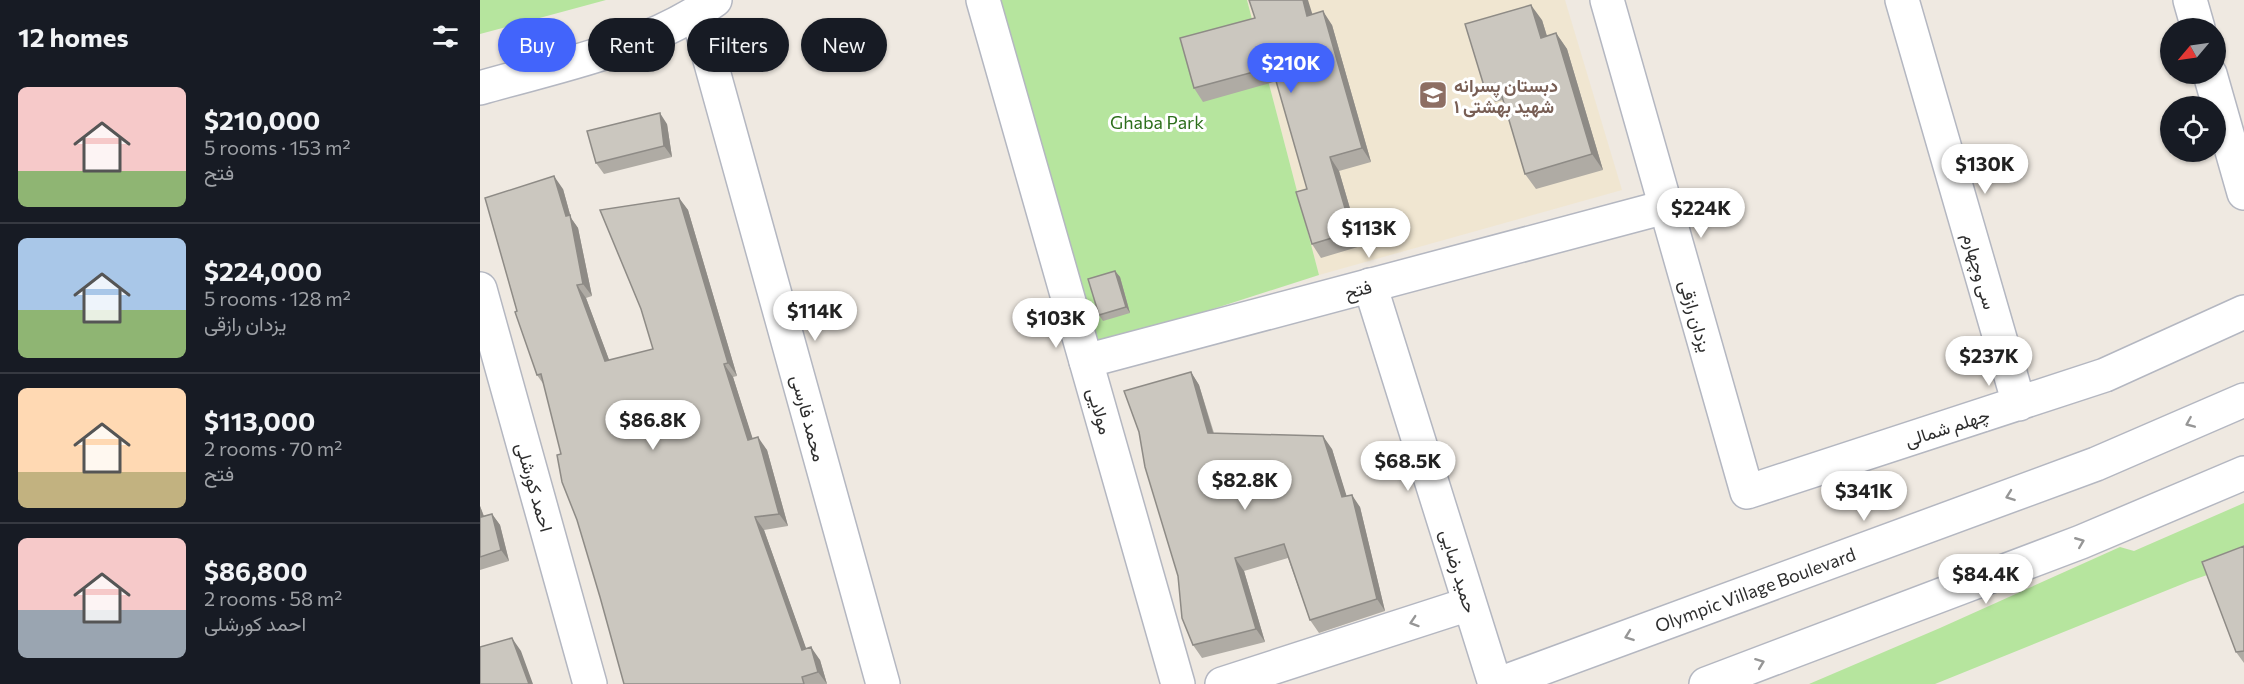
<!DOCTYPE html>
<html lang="en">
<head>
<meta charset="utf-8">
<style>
	body { margin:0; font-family:Commissioner,Vazirmatn,sans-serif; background:#242831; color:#f1f3f6; height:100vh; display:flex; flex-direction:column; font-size:22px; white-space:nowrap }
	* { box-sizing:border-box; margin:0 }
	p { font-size:20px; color:#9ea1a6 }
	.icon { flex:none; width:33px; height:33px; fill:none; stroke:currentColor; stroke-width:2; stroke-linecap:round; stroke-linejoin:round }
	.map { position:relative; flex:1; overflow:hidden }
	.panel { display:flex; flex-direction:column; background:#171b24; width:480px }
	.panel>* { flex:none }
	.banner { position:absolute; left:18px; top:18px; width:570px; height:54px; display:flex; gap:12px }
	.needle { width:39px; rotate:241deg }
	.controls { position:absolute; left:1680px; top:18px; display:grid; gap:12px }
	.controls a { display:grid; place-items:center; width:66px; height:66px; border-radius:50%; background:#171b24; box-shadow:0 2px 4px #0004; font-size:30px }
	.price { position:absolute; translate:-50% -51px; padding:0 14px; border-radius:21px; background:#fff; color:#222; font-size:20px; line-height:39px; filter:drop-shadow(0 2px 3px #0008) }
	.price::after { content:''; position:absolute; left:50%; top:36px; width:18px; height:14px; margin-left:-9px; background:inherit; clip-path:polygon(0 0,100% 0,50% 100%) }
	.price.current { background:#4264fb; color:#fff }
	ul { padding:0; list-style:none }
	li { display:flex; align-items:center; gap:18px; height:150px; padding:0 18px }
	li+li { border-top:2px solid #363941 }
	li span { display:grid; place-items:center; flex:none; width:168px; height:120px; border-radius:9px; color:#555 }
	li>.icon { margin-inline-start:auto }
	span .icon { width:72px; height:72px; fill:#fffc; stroke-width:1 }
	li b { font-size:26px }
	h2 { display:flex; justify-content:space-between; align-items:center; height:72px; padding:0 18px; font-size:26px }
	.chip { padding:0 21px; border-radius:27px; background:#171b24; box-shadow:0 2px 4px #0004; font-size:21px; line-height:54px }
	.chip.current { background:#4264fb; color:#fff }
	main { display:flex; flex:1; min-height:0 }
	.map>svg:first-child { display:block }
	.education { fill:#f0e6d1 }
	.green { fill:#b6e59e }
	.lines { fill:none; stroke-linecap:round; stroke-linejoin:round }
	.street-casing { stroke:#b4b7c1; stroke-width:36 }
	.secondary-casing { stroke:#b4b7c1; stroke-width:36 }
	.street { stroke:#fff; stroke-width:33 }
	.secondary { stroke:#fff; stroke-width:33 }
	.wall { fill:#afaba4 }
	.shaded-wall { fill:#8e8b86 }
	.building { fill:#cbc7bf; stroke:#8e8b86; stroke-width:1.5 }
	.oneway { stroke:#969696 }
	.labels { text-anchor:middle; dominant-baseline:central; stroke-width:6; stroke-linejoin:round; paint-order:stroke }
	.education-label { font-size:18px; font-weight:bold; fill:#785e54; stroke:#fff; text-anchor:start }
	.park-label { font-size:18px; fill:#2c6e1b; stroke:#fff }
	.street-label { font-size:18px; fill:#2e2e2e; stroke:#fff }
</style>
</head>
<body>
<main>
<section class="panel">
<h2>12 homes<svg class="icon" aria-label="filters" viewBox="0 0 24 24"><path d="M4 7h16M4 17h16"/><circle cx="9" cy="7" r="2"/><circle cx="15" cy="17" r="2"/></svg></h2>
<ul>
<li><span style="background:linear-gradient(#f6c9c9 70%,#8fb573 0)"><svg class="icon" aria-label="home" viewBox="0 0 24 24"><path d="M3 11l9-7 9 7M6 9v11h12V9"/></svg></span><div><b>$210,000</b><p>5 rooms · 153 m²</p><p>فتح</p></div></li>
<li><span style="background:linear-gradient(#a9c7e8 60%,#8fb573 0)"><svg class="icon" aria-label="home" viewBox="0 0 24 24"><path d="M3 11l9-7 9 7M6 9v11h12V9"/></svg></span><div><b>$224,000</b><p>5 rooms · 128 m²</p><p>یزدان رازقی</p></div></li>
<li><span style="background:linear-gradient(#ffd9b3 70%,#c2b280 0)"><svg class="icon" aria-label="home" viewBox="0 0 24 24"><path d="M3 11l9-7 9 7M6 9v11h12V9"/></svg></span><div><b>$113,000</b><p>2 rooms · 70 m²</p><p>فتح</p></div></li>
<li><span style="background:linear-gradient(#f6c9c9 60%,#9aa5b1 0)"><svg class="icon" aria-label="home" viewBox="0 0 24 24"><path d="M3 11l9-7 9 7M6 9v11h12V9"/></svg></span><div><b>$86,800</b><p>2 rooms · 58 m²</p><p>احمد کورشلی</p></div></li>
</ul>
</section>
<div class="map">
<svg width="1764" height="684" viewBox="0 0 1764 684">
	<rect width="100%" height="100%" fill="#efe9e1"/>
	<path class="education" d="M 767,0 L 1085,0 L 1142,190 L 839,275 Z"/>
	<path class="green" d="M 0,0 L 126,0 L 0,34 Z
		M 520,0 L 767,0 L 839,275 L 618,346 Z
		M 1764,503 L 1764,562 L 1710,581 L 1455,684 L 1329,684 L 1460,628 L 1640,547 L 1654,551 Z"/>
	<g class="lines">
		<g class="street-casing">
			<path id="street" d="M 1127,0 L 1267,492 L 1625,375 L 1764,312
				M 1422,0 L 1539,404
				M 1710,0 L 1718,28
				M 217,13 L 403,684
				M 1730,74 L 1764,193
				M 890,285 L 1015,684
				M 0,289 L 110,684
				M 742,684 L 989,604"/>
		</g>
		<g class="secondary-casing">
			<g id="secondary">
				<path d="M 503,0 L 698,684"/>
				<path d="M 0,88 C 79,65 168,49 235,0"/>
				<path d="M 606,361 L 1185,207"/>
				<path id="s1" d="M 1019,684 L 1616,464 L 1764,400"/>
				<path d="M 1226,684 L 1601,542 L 1764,473"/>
			</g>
		</g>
		<use href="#street" class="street"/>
		<use href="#secondary" class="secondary"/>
	</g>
	<path class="wall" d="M 832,14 L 852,25 L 891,162 L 859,171 L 881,246 L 841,258 L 832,244 L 827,189 L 797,81 L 723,102 L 714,88 Z
		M 1062,20 L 1067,36 L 1076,33 L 1087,49 L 1123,170 L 1056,189 L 1045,174 L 1023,100 L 1015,102 L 1004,86 Z
		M 187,124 L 192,157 L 124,174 L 116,163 Z
		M 83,189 L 91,218 L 98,228 L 112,296 L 106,298 L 129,360 L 173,349 L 199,198 L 208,210 L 257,376 L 253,377 L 272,438 L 287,450 L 308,526 L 284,530 L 326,649 L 340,660 L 347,684 L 144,684 L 81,454 L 64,385 L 57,375 L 37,311 Z
		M 635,271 L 640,277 L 650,313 L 623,321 L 619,315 Z
		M 711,372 L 719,385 L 734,433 L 852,449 L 866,496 L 880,507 L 905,611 L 839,633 L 830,620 L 808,558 L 764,571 L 785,642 L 722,658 L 713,645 L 698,576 L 659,432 Z
		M 0,506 L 4,516 L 12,514 L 20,525 L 29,561 L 0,570 Z
		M 1764,546 L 1764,663 L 1756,652 Z"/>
	<path class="shaded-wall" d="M 823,0 L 828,0 L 837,29 L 827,16 Z
		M 1051,5 L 1062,20 L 1072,53 L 1061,38 Z
		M 843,11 L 852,25 L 891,162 L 882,148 Z
		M 1076,33 L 1087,49 L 1123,170 L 1112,154 Z
		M 180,113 L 187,124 L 192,157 L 184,146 Z
		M 850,157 L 859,171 L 881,246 L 872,232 Z
		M 74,176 L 83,189 L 91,218 L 98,228 L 112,296 L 103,284 Z
		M 199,198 L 208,210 L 257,376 L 248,363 Z
		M 635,271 L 640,277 L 650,313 L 646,307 Z
		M 97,285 L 106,298 L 134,373 L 125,361 Z
		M 244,364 L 253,377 L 277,452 L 268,440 Z
		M 711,372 L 719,385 L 737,446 L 728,433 Z
		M 843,436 L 852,449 L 871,510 L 862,497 Z
		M 278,437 L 287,450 L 308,526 L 299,514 Z
		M 872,495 L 880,507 L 905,611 L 897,599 Z
		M 0,506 L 8,528 L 0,515 Z
		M 12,514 L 20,525 L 29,561 L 21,550 Z
		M 275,517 L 284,530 L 331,662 L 322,650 Z
		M 755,558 L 764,571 L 785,642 L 776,629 Z
		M 32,638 L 41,651 L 53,684 L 49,684 Z
		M 331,647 L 340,660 L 347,684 L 338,672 Z"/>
	<path class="building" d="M 769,0 L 823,0 L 827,16 L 843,11 L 882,148 L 850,157 L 872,232 L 832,244 L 816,192 L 827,189 L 792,67 L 714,88 L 700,38 L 775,18 Z
		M 1051,5 L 1061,38 L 1076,33 L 1112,154 L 1045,174 L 1018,83 L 1004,86 L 985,24 Z
		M 180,113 L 184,146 L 116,163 L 107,131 Z
		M 74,176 L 86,216 L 90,215 L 103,284 L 97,285 L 125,361 L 173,349 L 161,309 L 120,210 L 199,198 L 248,363 L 244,364 L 268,440 L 278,437 L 299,514 L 275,517 L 322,650 L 331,647 L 338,672 L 322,677 L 324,684 L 144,684 L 120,597 L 97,520 L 82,482 L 77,455 L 81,454 L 61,374 L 57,375 L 35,312 L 37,311 L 5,198 Z
		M 635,271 L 646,307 L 619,315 L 608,279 Z
		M 711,372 L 728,433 L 843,436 L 862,497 L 872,495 L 897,599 L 830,620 L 804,544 L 755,558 L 776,629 L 713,645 L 702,618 L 698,576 L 665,467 L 659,432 L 644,391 Z
		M 12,514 L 21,550 L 0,557 L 0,515 L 1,517 Z
		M 1764,546 L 1764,651 L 1756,652 L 1722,562 Z
		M 32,638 L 49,684 L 0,684 L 0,647 Z"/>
	<defs><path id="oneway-chevron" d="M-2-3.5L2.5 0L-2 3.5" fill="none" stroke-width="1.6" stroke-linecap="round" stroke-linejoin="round" transform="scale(1.5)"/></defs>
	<g class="oneway">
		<use href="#oneway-chevron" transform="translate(1710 423) rotate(157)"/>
		<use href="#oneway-chevron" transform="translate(1530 496) rotate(160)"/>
		<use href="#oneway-chevron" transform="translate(1600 542) rotate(-22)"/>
		<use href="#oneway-chevron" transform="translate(934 622) rotate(162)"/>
		<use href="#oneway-chevron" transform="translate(1149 636) rotate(160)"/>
		<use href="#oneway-chevron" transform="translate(1280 663) rotate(-21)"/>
	</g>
	<defs>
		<g id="school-square" transform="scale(1.5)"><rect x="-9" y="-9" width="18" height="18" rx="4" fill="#8d6e63" stroke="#fff"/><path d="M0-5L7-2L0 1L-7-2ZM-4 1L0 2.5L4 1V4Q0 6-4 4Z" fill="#fff"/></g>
	</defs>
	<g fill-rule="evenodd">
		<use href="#school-square" x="953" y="95"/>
	</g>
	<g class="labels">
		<g class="education-label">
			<text x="974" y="85">دبستان پسرانه<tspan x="974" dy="21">شهید بهشتی ۱</tspan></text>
		</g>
		<g class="park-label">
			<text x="677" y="122">Ghaba Park</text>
		</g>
		<g class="street-label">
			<text transform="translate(1500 271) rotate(74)">سی وچهارم</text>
			<text transform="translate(878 289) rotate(-15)">فتح</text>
			<text transform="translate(1216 316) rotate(74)">یزدان رازقی</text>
			<text transform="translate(620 411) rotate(74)">مولایی</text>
			<text transform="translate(329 418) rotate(75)">محمد فارسی</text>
			<text transform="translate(1467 427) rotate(-18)">چهلم شمالی</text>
			<text transform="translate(55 487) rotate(74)">احمد کورشلی</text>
			<text transform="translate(979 571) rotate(73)">حمید رضایی</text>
			<text stroke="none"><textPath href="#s1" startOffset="273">Olympic Village Boulevard</textPath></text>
		</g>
	</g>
</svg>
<div class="controls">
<a><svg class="needle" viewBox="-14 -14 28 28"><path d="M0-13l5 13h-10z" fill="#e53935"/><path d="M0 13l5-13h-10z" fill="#9ea1a6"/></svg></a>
<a><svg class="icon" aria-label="locate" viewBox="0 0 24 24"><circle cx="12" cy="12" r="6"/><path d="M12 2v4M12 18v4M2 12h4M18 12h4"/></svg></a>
</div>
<b class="price current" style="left:811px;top:94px">$210K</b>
<b class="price" style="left:1505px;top:195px">$130K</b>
<b class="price" style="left:1221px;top:239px">$224K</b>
<b class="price" style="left:889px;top:259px">$113K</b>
<b class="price" style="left:335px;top:342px">$114K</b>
<b class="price" style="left:576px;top:349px">$103K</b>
<b class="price" style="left:1509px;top:387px">$237K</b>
<b class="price" style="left:173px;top:451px">$86.8K</b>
<b class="price" style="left:928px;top:492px">$68.5K</b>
<b class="price" style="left:765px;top:511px">$82.8K</b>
<b class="price" style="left:1384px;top:522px">$341K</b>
<b class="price" style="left:1506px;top:605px">$84.4K</b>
<div class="banner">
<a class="chip current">Buy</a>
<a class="chip">Rent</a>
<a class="chip">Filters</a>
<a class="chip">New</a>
</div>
</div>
</main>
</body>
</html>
